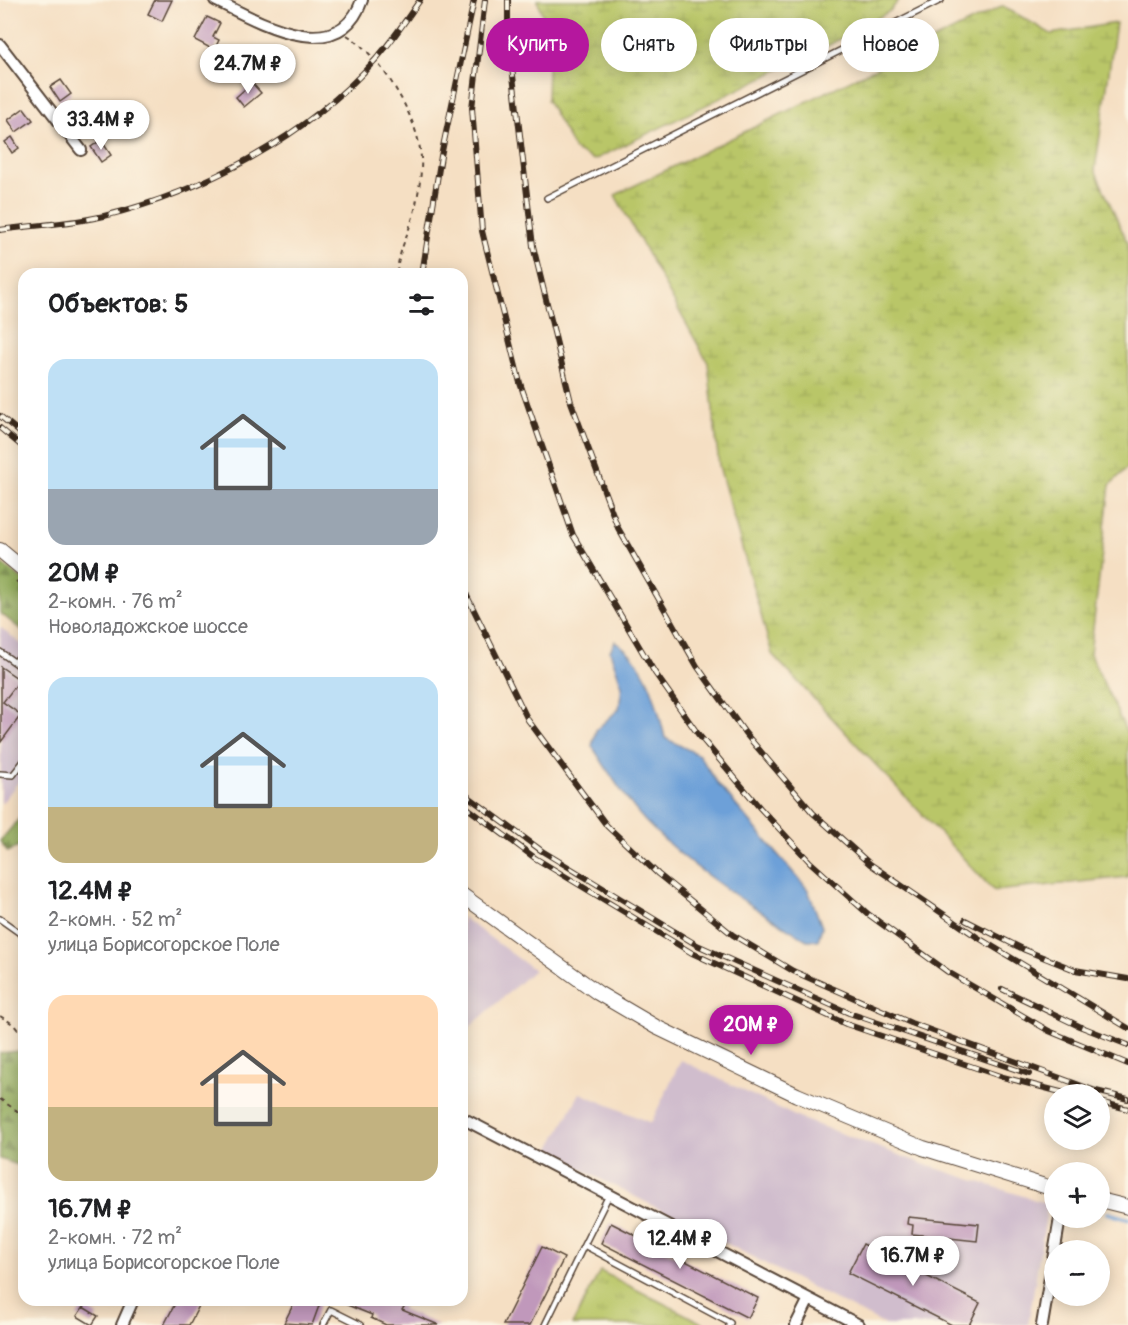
<!DOCTYPE html>
<html lang="ru">
<head>
<meta charset="utf-8">
<style>
	body { margin:0; font-family:Pangolin,sans-serif; background:#f6f6f6; color:#202124; height:100vh; display:flex; flex-direction:column; font-size:22px; white-space:nowrap }
	* { box-sizing:border-box; margin:0 }
	p { font-size:20px; color:#757577 }
	.icon { flex:none; width:33px; height:33px; fill:none; stroke:currentColor; stroke-width:2; stroke-linecap:round; stroke-linejoin:round }
	.map { position:relative; flex:1; overflow:hidden }
	.details { position:absolute; left:18px; top:268px; width:450px; height:1038px; display:flex; flex-direction:column; background:#fff; border-radius:18px; box-shadow:0 3px 15px #0003 }
	.details>* { flex:none }
	.hud { position:absolute; left:486px; top:18px; width:552px; height:54px; display:flex; gap:12px }
	.buttons { position:absolute; left:1044px; top:1084px; display:grid; gap:12px }
	.buttons a { display:grid; place-items:center; width:66px; height:66px; border-radius:50%; background:#fff; box-shadow:0 3px 15px #0003; font-size:30px }
	.price { position:absolute; translate:-50% -51px; padding:0 14px; border-radius:21px; background:#fff; color:#222; font-size:20px; line-height:39px; filter:drop-shadow(0 2px 3px #0008) }
	.price::after { content:''; position:absolute; left:50%; top:36px; width:18px; height:14px; margin-left:-9px; background:inherit; clip-path:polygon(0 0,100% 0,50% 100%) }
	.price.current { background:#b5179e; color:#fff }
	ul { padding:0; list-style:none }
	li { display:grid; align-content:center; gap:12px; height:318px; padding:0 30px }
	li span { display:grid; place-items:center; height:186px; border-radius:18px; color:#555 }
	li>.icon { margin-inline-start:auto }
	span .icon { width:108px; height:108px; fill:#fffc; stroke-width:1 }
	li b { font-size:26px }
	h2 { display:flex; justify-content:space-between; align-items:center; height:72px; padding:0 30px; font-size:26px }
	.chip { padding:0 21px; border-radius:27px; background:#fff; box-shadow:0 3px 15px #0003; font-size:21px; line-height:54px }
	.chip.current { background:#b5179e; color:#fff }
	.map>svg:first-child { display:block }
	.industrial { fill:#d0bdcd }
	.forest { fill:url(#forest-firs); stroke:#666a3d; stroke-width:1.5 }
	.wetland { fill:url(#wetland-marsh); stroke:#7a7843; stroke-width:1.5 }
	.park { fill:url(#park-tufts); stroke:#7a7843; stroke-width:1.5 }
	.water { fill:#6da0d8; stroke:#54657b; stroke-width:1.5 }
	.lines { fill:none; stroke-linecap:round; stroke-linejoin:round }
	.stream { stroke:#6da0d8; stroke-width:4 }
	.building { fill:#c098bb }
	.lane-casing { stroke:#574537; stroke-width:8 }
	.street-casing { stroke:#574537; stroke-width:14 }
	.secondary-casing { stroke:#574537; stroke-width:16 }
	.path { stroke:#574537; stroke-width:2; stroke-dasharray:4.5 4.5; stroke-linecap:butt }
	.lane { stroke:#fff; stroke-width:5 }
	.street { stroke:#fff; stroke-width:10 }
	.secondary { stroke:#fff; stroke-width:14 }
	.rail-casing { stroke:#3b2a1e; stroke-width:6 }
	.rail { stroke:#fcf5e5; stroke-width:4; stroke-dasharray:11; stroke-linecap:butt }
</style>
</head>
<body>
<div class="map">
<svg width="1128" height="1325" viewBox="0 0 1128 1325">
	<defs>
		<pattern id="forest-firs" width="22" height="20" patternUnits="userSpaceOnUse" patternTransform="scale(1.5)"><rect width="22" height="20" fill="#92ab5c"/><path d="M5 1l3.5 6h-7zM16 11l3.5 6h-7z" fill="#788b4b"/></pattern>
		<pattern id="wetland-marsh" width="20" height="14" patternUnits="userSpaceOnUse" patternTransform="scale(1.5)"><rect width="20" height="14" fill="#b9c668"/><path d="M1 5h8M5 5V1M11 12h8M15 12V8" fill="none" stroke="#a0aa5a"/></pattern>
		<pattern id="park-tufts" width="24" height="20" patternUnits="userSpaceOnUse" patternTransform="scale(1.5)"><rect width="24" height="20" fill="#b9c668"/><path d="M3 7l-1-3M5 7V3M7 7l1-3M15 17l-1-3M17 17v-4M19 17l1-3" fill="none" stroke="#a0aa5a"/></pattern>
	</defs>
	<rect width="100%" height="100%" fill="#fcf5e5"/>
	<filter id="ink" filterUnits="userSpaceOnUse"><feTurbulence type="fractalNoise" baseFrequency=".0167" numOctaves="2"/><feDisplacementMap in="SourceGraphic" scale="12" xChannelSelector="R" yChannelSelector="G"/><feConvolveMatrix kernelMatrix="1 2 1 2 8 2 1 2 1" color-interpolation-filters="sRGB"/></filter>
	<filter id="wash" filterUnits="userSpaceOnUse"><feTurbulence type="fractalNoise" baseFrequency=".008" numOctaves="4" result="noise"/><feDisplacementMap in="SourceGraphic" scale="24" xChannelSelector="R" yChannelSelector="G"/><feGaussianBlur stdDeviation="1.35" result="paint"/><feColorMatrix in="noise" values="0 0 0 0 0 0 0 0 0 0 0 0 0 0 0 0 0 1.4 0 .05"/><feComposite in="paint" operator="in"/></filter>
	<g filter="url(#wash)">
		<rect width="100%" height="100%" fill="#f5dfc3"/>
		<path class="industrial" d="M 0,627 L 24,646 L 24,775 L 1,804 Z
			M 462,917 L 534,970 L 462,1034 Z
			M 681,1060 L 799,1118 L 926,1165 L 1048,1204 L 1028,1325 L 885,1325 L 548,1152 L 580,1093 L 651,1123 Z"/>
		<path class="forest" d="M 0,562 L 24,581 L 24,632 L 0,613 Z
			M 24,813 L 24,843 L 8,852 L 0,841 Z
			M 19,1051 L 24,1054 L 24,1167 L 0,1159 L 0,1053 Z"/>
		<path class="wetland" d="M 537,0 L 899,0 L 890,11 L 829,45 L 594,160 L 575,150 L 547,100 L 549,32 Z
			M 1003,6 L 1051,34 L 1116,23 L 1095,170 L 1128,244 L 1128,467 L 1110,485 L 1090,654 L 1128,735 L 1128,873 L 1127,877 L 994,891 L 772,654 L 719,466 L 708,363 L 615,195 Z"/>
		<path class="park" d="M 600,1271 L 706,1325 L 572,1325 Z"/>
		<path class="water" d="M 615,641 C 649,664 656,700 665,738 L 699,755 L 718,784 L 808,890 L 822,927 L 818,940 L 807,940 C 749,905 692,870 645,821 C 625,799 608,771 592,746 L 596,730 L 619,709 L 622,686 L 610,651 Z"/>
		<g class="lines">
			<path class="stream" d="M 1108,1213 L 1128,1219"/>
		</g>
		<g id="blocks">
			<path class="building" d="M 155,0 L 172,0 L 162,21 L 148,14 Z
				M 207,17 L 220,23 L 213,37 L 219,40 L 214,50 L 195,40 Z
				M 61,80 L 71,94 L 60,102 L 50,87 Z
				M 252,83 L 261,93 L 244,107 L 236,97 Z
				M 24,108 L 33,120 L 16,132 L 8,120 Z
				M 82,110 L 92,125 L 81,132 L 70,117 Z
				M 12,137 L 19,148 L 12,153 L 5,142 Z
				M 101,140 L 111,155 L 101,162 L 91,147 Z
				M 1,667 L 20,680 L 3,702 L 21,715 L 1,742 Z
				M 908,1217 L 979,1224 L 977,1241 L 912,1234 L 913,1225 L 907,1224 Z
				M 611,1223 L 758,1298 L 748,1318 L 601,1243 Z
				M 863,1244 L 980,1303 L 969,1325 L 952,1325 L 848,1273 Z
				M 542,1247 L 564,1258 L 530,1325 L 503,1325 Z
				M 177,1300 L 202,1300 L 189,1325 L 164,1325 Z
				M 298,1300 L 320,1303 L 312,1325 L 284,1323 L 294,1303 L 296,1304 Z
				M 335,1300 L 389,1300 L 404,1307 L 402,1310 L 439,1325 L 386,1325 L 371,1318 L 372,1315 Z
				M 83,1307 L 98,1316 L 92,1325 L 77,1316 Z"/>
		</g>
	</g>
	<g filter="url(#ink)">
		<use href="#blocks" fill-opacity="0" stroke="#574537" stroke-width="1.5"/>
		<g class="lines">
			<g class="lane-casing">
				<path id="lane" d="M 547,198 L 941,0
					M 0,652 L 24,669
					M 15,662 L 24,651
					M 0,774 L 13,775 L 24,761
					M 0,919 L 24,936
					M 584,1245 L 609,1195
					M 323,1325 L 331,1310 L 361,1325
					M 545,1325 L 584,1245 L 730,1323 L 729,1325"/>
			</g>
			<g class="street-casing">
				<path id="street" d="M 215,0 C 257,21 338,69 362,0
					M 0,45 L 81,150
					M 462,1118 L 859,1325
					M 122,1325 L 133,1300
					M 796,1325 L 809,1299
					M 1042,1325 L 1060,1218"/>
			</g>
			<g class="secondary-casing">
				<path id="secondary" d="M 0,550 L 24,570
					M 462,895 L 598,993 L 656,1027 L 797,1095 L 923,1148 L 1054,1189
					M 1100,1200 L 1128,1207"/>
			</g>
			<path class="path" d="M 347,35 C 381,56 419,118 421,158 C 422,172 419,190 416,204 C 412,228 398,249 397,274
				M 16,581 L 24,587
				M 0,1016 L 13,1024 L 24,1037
				M 0,1099 L 24,1116"/>
			<use href="#lane" class="lane"/>
			<use href="#street" class="street"/>
			<use href="#secondary" class="secondary"/>
			<g class="rail-casing">
				<path id="rail" d="M 485,0 L 472,108 L 482,231 L 520,383 L 573,535 L 655,673 L 698,734 L 760,808 L 810,862 L 868,914 L 948,972 L 1049,1031 L 1128,1064
					M 508,0 L 508,33 L 533,246 L 571,402 L 618,528 L 697,666 L 745,733 L 813,813 L 870,864 L 977,937 L 1128,1028
					M 0,230 C 34,225 70,224 104,216 C 203,192 308,136 376,59 C 392,41 406,20 420,0
					M 422,274 L 441,156 L 474,0
					M 0,416 L 24,436
					M 0,428 L 24,448
					M 462,578 L 467,596 L 528,720 L 607,826 L 658,874 L 733,935 L 793,971 L 911,1023 L 1093,1090
					M 462,792 L 542,851 L 697,945 L 849,1013 L 1029,1074
					M 462,804 L 535,858 L 692,953 L 846,1024 L 1003,1077 L 1072,1095
					M 965,920 L 1025,950 L 1075,970 L 1128,979
					M 1002,989 L 1079,1026 L 1128,1045
					M 1084,1088 L 1128,1099
					M 1100,1102 L 1128,1109"/>
			</g>
			<use href="#rail" class="rail"/>
		</g>
	</g>
</svg>
<div class="buttons">
<a><svg class="icon" aria-label="layers" viewBox="0 0 24 24"><path d="M12 4l9 5-9 5-9-5zM3 14l9 5 9-5"/></svg></a>
<a>+</a>
<a>−</a>
</div>
<b class="price" style="left:248px;top:95px">24.7M ₽</b>
<b class="price" style="left:101px;top:151px">33.4M ₽</b>
<b class="price current" style="left:751px;top:1056px">20M ₽</b>
<b class="price" style="left:680px;top:1270px">12.4M ₽</b>
<b class="price" style="left:913px;top:1287px">16.7M ₽</b>
<div class="hud">
<a class="chip current">Купить</a>
<a class="chip">Снять</a>
<a class="chip">Фильтры</a>
<a class="chip">Новое</a>
</div>
<section class="details">
<h2>Объектов: 5<svg class="icon" aria-label="filters" viewBox="0 0 24 24"><path d="M4 7h16M4 17h16"/><circle cx="9" cy="7" r="2"/><circle cx="15" cy="17" r="2"/></svg></h2>
<ul>
<li><span style="background:linear-gradient(#bfe0f5 70%,#9aa5b1 0)"><svg class="icon" aria-label="home" viewBox="0 0 24 24"><path d="M3 11l9-7 9 7M6 9v11h12V9"/></svg></span><div><b>20M ₽</b><p>2-комн. · 76 m²</p><p>Новоладожское шоссе</p></div></li>
<li><span style="background:linear-gradient(#bfe0f5 70%,#c2b280 0)"><svg class="icon" aria-label="home" viewBox="0 0 24 24"><path d="M3 11l9-7 9 7M6 9v11h12V9"/></svg></span><div><b>12.4M ₽</b><p>2-комн. · 52 m²</p><p>улица Борисогорское Поле</p></div></li>
<li><span style="background:linear-gradient(#ffd9b3 60%,#c2b280 0)"><svg class="icon" aria-label="home" viewBox="0 0 24 24"><path d="M3 11l9-7 9 7M6 9v11h12V9"/></svg></span><div><b>16.7M ₽</b><p>2-комн. · 72 m²</p><p>улица Борисогорское Поле</p></div></li>
</ul>
</section>
</div>
</body>
</html>
